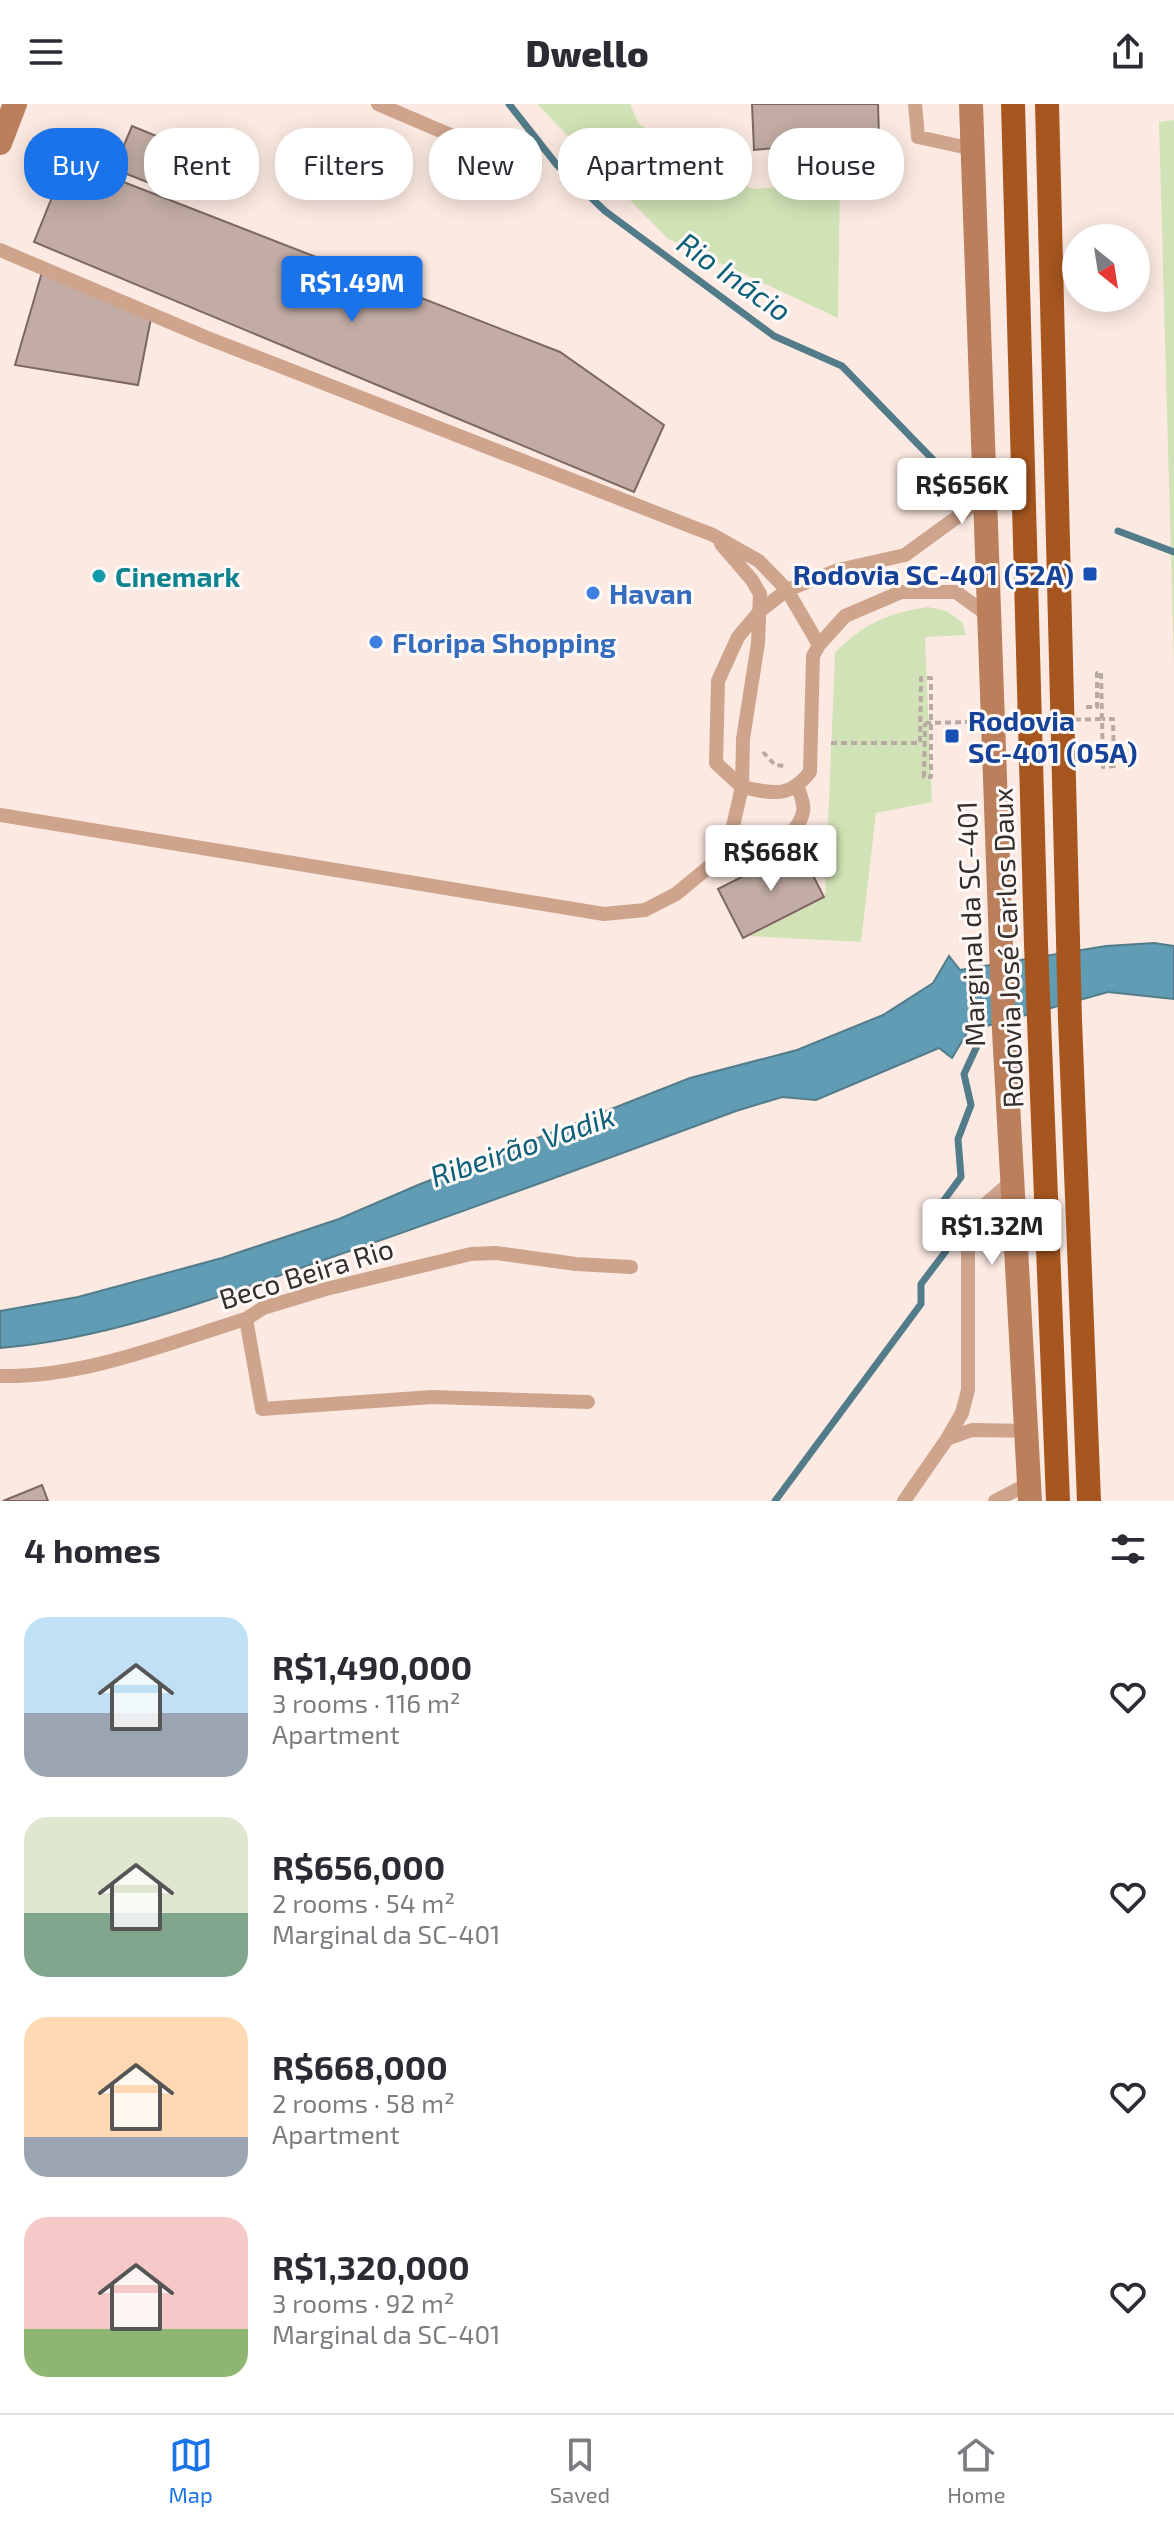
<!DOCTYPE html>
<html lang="en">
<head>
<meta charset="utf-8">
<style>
	body { margin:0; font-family:"Exo 2",sans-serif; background:#f2f2f3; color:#2b2b33; height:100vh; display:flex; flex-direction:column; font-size:30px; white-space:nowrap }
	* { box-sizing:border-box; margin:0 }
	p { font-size:26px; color:#7c7c81 }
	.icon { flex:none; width:44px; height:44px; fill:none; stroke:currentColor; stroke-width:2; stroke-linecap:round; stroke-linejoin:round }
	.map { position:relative; height:1397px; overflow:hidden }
	.sheet { display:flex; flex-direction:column; background:#fff; flex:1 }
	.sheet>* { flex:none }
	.guide { position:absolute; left:24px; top:24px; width:1126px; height:72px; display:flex; gap:16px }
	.needle { width:52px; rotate:150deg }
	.fabs { position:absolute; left:1062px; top:120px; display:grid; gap:16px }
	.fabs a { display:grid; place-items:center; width:88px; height:88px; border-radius:50%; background:#fff; box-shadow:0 4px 20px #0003; font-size:40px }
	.price { position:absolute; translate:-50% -68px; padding:0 18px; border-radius:8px; background:#fff; color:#222; font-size:26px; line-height:52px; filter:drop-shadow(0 2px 4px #0008) }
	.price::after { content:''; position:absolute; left:50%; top:48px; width:24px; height:18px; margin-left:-12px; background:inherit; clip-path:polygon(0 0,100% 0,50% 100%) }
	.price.current { background:#1a73e8; color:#fff }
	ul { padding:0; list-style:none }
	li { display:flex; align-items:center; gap:24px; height:200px; padding:0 24px }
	li span { display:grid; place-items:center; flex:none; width:224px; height:160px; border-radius:24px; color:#555 }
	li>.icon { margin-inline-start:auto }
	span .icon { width:96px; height:96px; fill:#fffc; stroke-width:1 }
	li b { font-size:34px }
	h2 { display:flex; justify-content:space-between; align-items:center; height:96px; padding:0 24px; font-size:34px }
	.tag { padding:0 28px; border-radius:32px; background:#fff; box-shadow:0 4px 20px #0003; font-size:28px; line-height:72px }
	.tag.current { background:#1a73e8; color:#fff }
	header { display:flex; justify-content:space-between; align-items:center; height:104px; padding:0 24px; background:#fff; font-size:36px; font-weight:800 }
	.dock { display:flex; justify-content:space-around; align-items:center; height:112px; border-top:2px solid #e1e1e2; background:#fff; font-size:22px; color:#7c7c81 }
	.dock a { display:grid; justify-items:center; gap:4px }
	.dock .current { color:#1a73e8 }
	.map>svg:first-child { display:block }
	.green { fill:#d1e3b6 }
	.water { fill:#609db5; stroke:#537c8b; stroke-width:2 }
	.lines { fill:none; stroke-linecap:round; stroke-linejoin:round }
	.stream { stroke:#537c8b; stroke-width:7 }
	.building { fill:#c2aca4; stroke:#7c6860; stroke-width:2 }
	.path { stroke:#b8aaa3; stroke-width:4; stroke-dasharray:6 4; stroke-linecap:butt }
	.service { stroke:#cea48d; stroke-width:14 }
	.secondary { stroke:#bc7f5c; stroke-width:24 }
	.trunk { stroke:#a6561e; stroke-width:24 }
	.path-bridge { stroke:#b8aaa3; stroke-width:4; stroke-dasharray:6 4; stroke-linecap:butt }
	.transit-dot { fill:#1a4fb4; stroke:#fffaf8; stroke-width:3 }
	.culture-dot { fill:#0f9aa8; stroke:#fffaf8; stroke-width:3 }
	.shop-dot { fill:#3f7fe0; stroke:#fffaf8; stroke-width:3 }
	.labels { text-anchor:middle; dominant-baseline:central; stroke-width:6; stroke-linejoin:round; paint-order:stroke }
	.transit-label { font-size:28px; font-weight:bold; fill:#164399; stroke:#fffaf8; text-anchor:end }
	.culture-label { font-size:28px; font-weight:bold; fill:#0d838f; stroke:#fffaf8; text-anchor:start }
	.shop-label { font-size:28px; font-weight:bold; fill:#366cbe; stroke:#fffaf8; text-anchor:start }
	.street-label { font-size:28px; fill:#362e2a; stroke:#fffaf8 }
	.water-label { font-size:30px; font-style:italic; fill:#0d6079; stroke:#fffaf8 }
</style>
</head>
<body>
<header><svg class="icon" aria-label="menu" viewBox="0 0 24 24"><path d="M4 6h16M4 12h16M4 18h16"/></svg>Dwello<svg class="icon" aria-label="share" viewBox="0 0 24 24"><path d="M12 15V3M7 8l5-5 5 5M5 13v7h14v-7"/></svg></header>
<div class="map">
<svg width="1174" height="1397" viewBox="0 0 1174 1397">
	<rect width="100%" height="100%" fill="#fceae2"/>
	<path class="green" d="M 537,0 L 630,0 L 639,20 L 752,85 L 840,79 L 838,214 L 667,134 Z
		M 1174,16 L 1174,562 L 1159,18 Z
		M 928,503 L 946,507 L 962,518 L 966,531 L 925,533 L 932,698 L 876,709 L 861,838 L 749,832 L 825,794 L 835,549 C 862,520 888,509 928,503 Z"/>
	<path class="water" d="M 1154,839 L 1174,842 L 1174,895 L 1108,888 L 983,923 L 967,929 L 952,954 L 939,944 L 816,996 L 782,993 L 736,1007 C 596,1059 456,1111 315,1159 C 213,1195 108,1235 0,1244 L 0,1207 L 78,1193 L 222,1154 L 339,1115 L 418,1081 L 690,974 L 797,946 L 883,911 L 933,879 L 949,852 L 960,866 L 1106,842 Z"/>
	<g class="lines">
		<path class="stream" d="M 509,0 L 557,61 L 605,107 L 774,232 L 842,262 L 945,368
			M 1118,427 L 1174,448
			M 775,1397 L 921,1200 L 921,1180 L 946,1147 L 939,1103 L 961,1073 L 958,1035 L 971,1001 L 964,970 L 977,942 L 975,918"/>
	</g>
	<path class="building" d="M 752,0 L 878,0 L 879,33 L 754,46 Z
		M 132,22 L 195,48 L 177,90 L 114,65 Z
		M 67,56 L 560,248 L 664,321 L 634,388 L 34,138 Z
		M 42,168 L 151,214 L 138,281 L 15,261 Z
		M 799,744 L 824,793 L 743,834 L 718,785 Z
		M 42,1381 L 48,1397 L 3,1397 Z"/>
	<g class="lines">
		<path class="path" d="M 1101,569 L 1103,663 L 1114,662 L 1113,615 L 1102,615
			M 1086,603 L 1097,603 L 1097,569 L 1101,569
			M 831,639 L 920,639 L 921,574 L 931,574 L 931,673 L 924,673 L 925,619
			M 763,648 L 775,661 L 787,662"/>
		<path class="service" d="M 378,0 L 462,36
			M 915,0 L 918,33 L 973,45
			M 0,146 L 205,233 L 713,431 L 759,457 L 787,486 L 819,541
			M 721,440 L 752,476 L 760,490 L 758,539 L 743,635 L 742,683 C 772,689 789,695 810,668 L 813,552 L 819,541 L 845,512 L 901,488 L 956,488 L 989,512
			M 0,711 L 604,810 L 645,806 L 676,790 L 727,748 L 742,683 L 716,659 L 718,577 L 738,533 L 760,507 L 787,486 L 838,466 L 905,451 L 986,392
			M 727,748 C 753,743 796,741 803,708 C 805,701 800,690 798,683
			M 246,1215 L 262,1305 L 432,1293 L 588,1298
			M 0,1272 C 84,1274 167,1239 246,1215 L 263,1204 L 326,1185 L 471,1150 L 496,1149 L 576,1160 L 631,1163
			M 947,1335 L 972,1326 L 1026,1327
			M 904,1397 L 947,1335 L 962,1309 L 968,1286 L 968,1135 L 980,1105 L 1012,1077
			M 995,1397 L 1030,1379"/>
		<path class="secondary" d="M 971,0 L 1004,927 L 1030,1397
			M 0,39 L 15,0"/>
		<path class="trunk" d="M 1013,0 L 1036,840 L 1058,1397
			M 1047,0 L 1070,916 L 1089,1397"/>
		<path class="path-bridge" d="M 925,619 L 1102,615"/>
	</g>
	<g class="transit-dot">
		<rect x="1082" y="462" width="16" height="16" rx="4"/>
		<rect x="944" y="624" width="16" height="16" rx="4"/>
	</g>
	<circle class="culture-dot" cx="99" cy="472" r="8"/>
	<g class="shop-dot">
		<circle cx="593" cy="489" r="8"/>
		<circle cx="376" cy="538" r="8"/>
	</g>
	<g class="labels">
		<g class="transit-label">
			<text x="1074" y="470">Rodovia SC-401 (52A)</text>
			<text x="968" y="616" text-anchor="start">Rodovia<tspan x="968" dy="32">SC-401 (05A)</tspan></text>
		</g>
		<g class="culture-label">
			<text x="115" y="472">Cinemark</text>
		</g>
		<g class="shop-label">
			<text x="609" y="489">Havan</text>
			<text x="392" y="538">Floripa Shopping</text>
		</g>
		<g class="street-label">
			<text transform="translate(970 820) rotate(-92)">Marginal da SC-401</text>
			<text transform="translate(1007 844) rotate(-92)">Rodovia José Carlos Daux</text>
			<text transform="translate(306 1169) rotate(-17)">Beco Beira Rio</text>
		</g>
		<g class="water-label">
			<text transform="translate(735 172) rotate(35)">Rio Inácio</text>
			<text transform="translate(522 1041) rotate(-19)">Ribeirão Vadik</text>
		</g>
	</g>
</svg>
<div class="fabs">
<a><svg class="needle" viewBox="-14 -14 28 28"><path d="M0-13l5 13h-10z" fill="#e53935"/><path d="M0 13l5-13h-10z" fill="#7c7c81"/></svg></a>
</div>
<b class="price current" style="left:352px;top:220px">R$1.49M</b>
<b class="price" style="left:962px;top:422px">R$656K</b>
<b class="price" style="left:771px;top:789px">R$668K</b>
<b class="price" style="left:992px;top:1163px">R$1.32M</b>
<div class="guide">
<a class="tag current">Buy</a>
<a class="tag">Rent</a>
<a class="tag">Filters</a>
<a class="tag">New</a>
<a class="tag">Apartment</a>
<a class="tag">House</a>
</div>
</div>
<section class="sheet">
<h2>4 homes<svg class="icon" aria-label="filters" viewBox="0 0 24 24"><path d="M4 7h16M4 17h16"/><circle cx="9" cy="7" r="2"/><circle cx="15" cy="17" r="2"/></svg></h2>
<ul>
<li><span style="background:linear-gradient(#bfe0f5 60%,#9aa5b1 0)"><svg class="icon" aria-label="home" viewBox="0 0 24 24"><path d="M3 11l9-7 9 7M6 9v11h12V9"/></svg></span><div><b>R$1,490,000</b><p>3 rooms · 116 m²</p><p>Apartment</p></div><svg class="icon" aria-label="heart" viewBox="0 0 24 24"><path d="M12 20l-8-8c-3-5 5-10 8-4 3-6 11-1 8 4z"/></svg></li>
<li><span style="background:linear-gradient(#dfe7d0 60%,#7fa58c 0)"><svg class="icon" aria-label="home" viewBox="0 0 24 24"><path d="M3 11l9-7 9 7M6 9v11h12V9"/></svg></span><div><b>R$656,000</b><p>2 rooms · 54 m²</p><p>Marginal da SC-401</p></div><svg class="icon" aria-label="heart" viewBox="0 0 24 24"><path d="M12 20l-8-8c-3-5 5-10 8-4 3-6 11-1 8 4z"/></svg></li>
<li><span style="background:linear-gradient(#ffd9b3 75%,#9aa5b1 0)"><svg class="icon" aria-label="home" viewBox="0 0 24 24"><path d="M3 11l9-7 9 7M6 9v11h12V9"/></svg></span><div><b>R$668,000</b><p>2 rooms · 58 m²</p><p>Apartment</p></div><svg class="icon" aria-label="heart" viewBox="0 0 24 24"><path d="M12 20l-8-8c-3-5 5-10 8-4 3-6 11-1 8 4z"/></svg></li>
<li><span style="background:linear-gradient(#f6c9c9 70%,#8fb573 0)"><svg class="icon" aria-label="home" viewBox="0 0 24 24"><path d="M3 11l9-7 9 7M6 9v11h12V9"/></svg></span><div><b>R$1,320,000</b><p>3 rooms · 92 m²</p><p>Marginal da SC-401</p></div><svg class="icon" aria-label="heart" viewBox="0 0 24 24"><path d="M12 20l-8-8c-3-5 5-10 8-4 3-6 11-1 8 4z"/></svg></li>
</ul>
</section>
<nav class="dock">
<a class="current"><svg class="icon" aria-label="map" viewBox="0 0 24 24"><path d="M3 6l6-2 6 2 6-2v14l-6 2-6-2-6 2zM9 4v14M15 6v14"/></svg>Map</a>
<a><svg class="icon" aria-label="saved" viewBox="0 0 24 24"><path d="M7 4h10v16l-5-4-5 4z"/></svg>Saved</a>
<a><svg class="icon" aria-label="home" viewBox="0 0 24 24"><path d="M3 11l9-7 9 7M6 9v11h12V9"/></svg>Home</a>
</nav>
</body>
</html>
